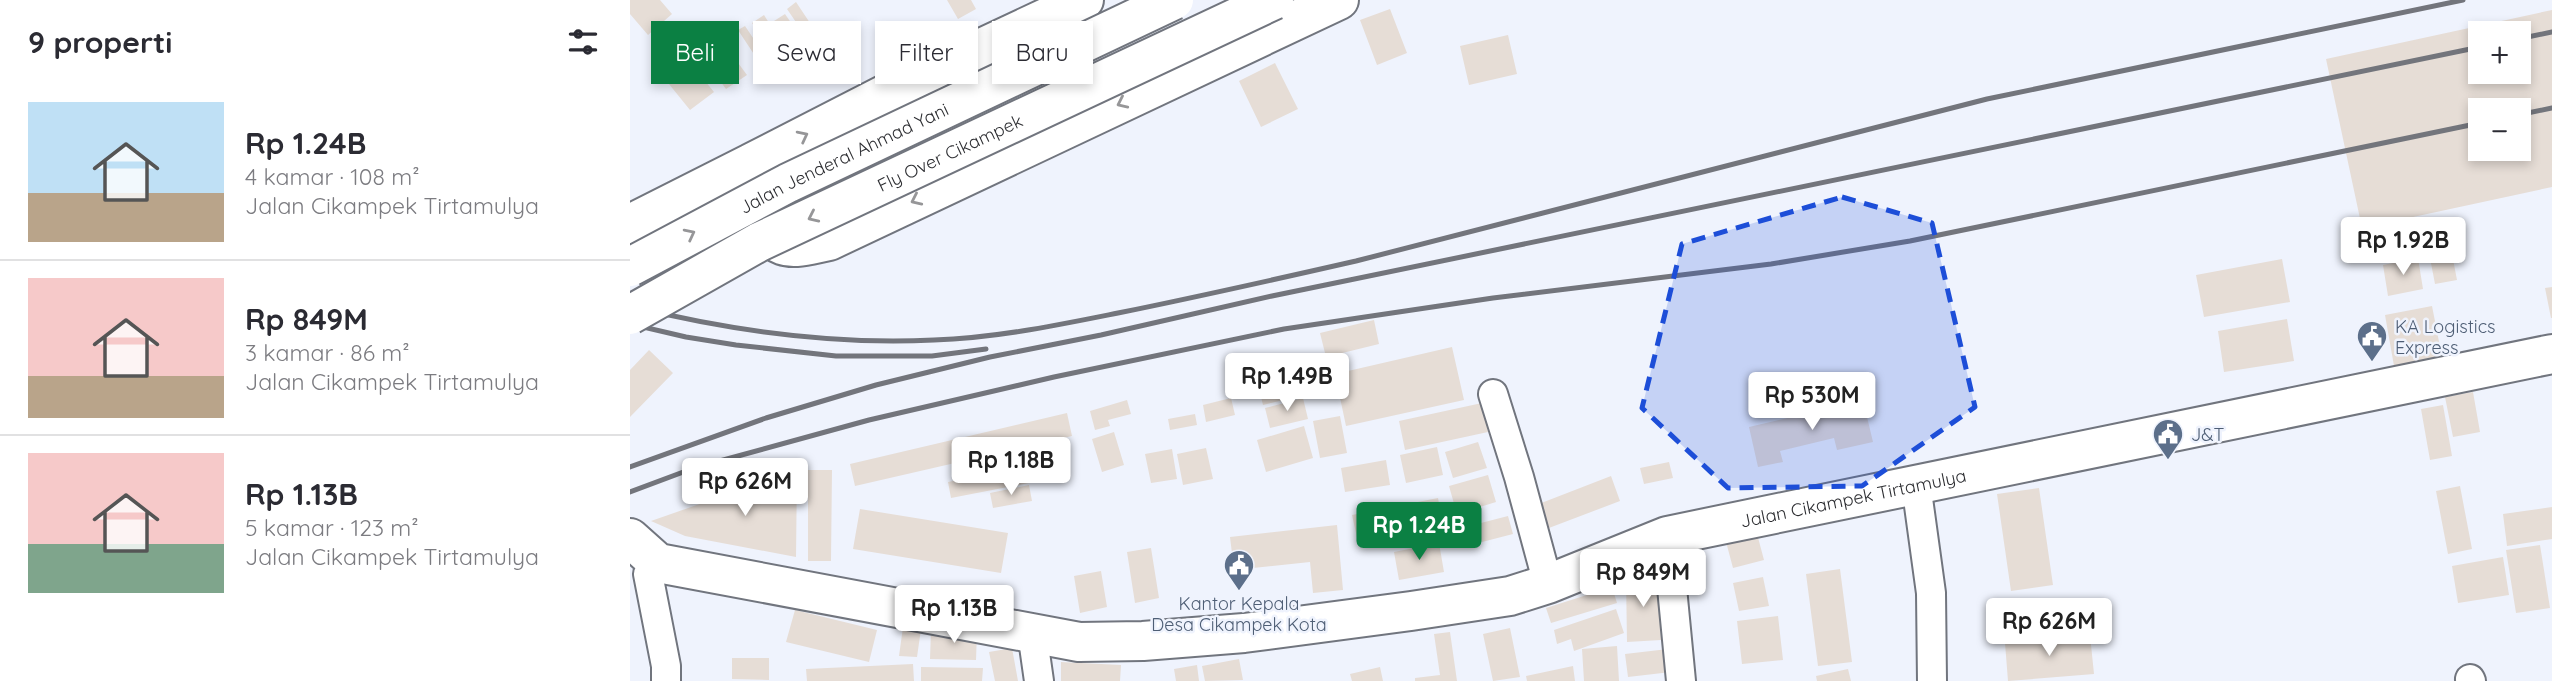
<!DOCTYPE html>
<html lang="id">
<head>
<meta charset="utf-8">
<style>
	body { margin:0; font-family:Quicksand,sans-serif; background:#f2f2f3; color:#2b2b33; height:100vh; display:flex; flex-direction:column; font-size:26px; white-space:nowrap }
	* { box-sizing:border-box; margin:0 }
	p { font-size:23px; color:#7c7c81 }
	.icon { flex:none; width:38px; height:38px; fill:none; stroke:currentColor; stroke-width:2; stroke-linecap:round; stroke-linejoin:round }
	.map { position:relative; flex:1; overflow:hidden }
	.drawer { display:flex; flex-direction:column; background:#fff; width:630px }
	.drawer>* { flex:none }
	.guide { position:absolute; left:21px; top:21px; width:665px; height:63px; display:flex; gap:14px }
	.tools { position:absolute; left:1838px; top:21px; display:grid; gap:14px }
	.tools a { display:grid; place-items:center; width:63px; height:63px; border-radius:0px; background:#fff; box-shadow:0 4px 10px #0003; font-size:35px }
	.price { position:absolute; translate:-50% -60px; padding:0 16px; border-radius:7px; background:#fff; color:#222; font-size:23px; line-height:46px; filter:drop-shadow(0 2px 4px #0008) }
	.price::after { content:''; position:absolute; left:50%; top:42px; width:21px; height:16px; margin-left:-10px; background:inherit; clip-path:polygon(0 0,100% 0,50% 100%) }
	.price.active { background:#0b8043; color:#fff }
	ul { padding:0; list-style:none }
	li { display:flex; align-items:center; gap:21px; height:175px; padding:0 28px }
	li+li { border-top:2px solid #e1e1e2 }
	li span { display:grid; place-items:center; flex:none; width:196px; height:140px; border-radius:0px; color:#555 }
	li>.icon { margin-inline-start:auto }
	span .icon { width:84px; height:84px; fill:#fffc; stroke-width:1 }
	li b { font-size:30px }
	h2 { display:flex; justify-content:space-between; align-items:center; height:84px; padding:0 28px; font-size:30px }
	.chip { padding:0 24px; border-radius:0px; background:#fff; box-shadow:0 4px 10px #0003; font-size:24px; line-height:63px }
	.chip.active { background:#0b8043; color:#fff }
	main { display:flex; flex:1; min-height:0 }
	.map>svg:first-child { display:block }
	.building { fill:#e6ddd6; fill-rule:evenodd }
	.lines { fill:none; stroke-linecap:round; stroke-linejoin:round }
	.street-casing { stroke:#71757e; stroke-width:32 }
	.secondary-casing { stroke:#71757e; stroke-width:42 }
	.highway-casing { stroke:#71757e; stroke-width:42 }
	.street { stroke:#fff; stroke-width:28 }
	.secondary { stroke:#fff; stroke-width:38 }
	.highway { stroke:#fff; stroke-width:38 }
	.rail { stroke:#73757c; stroke-width:5 }
	.highway-bridge-casing { stroke:#71757e; stroke-width:42; stroke-linecap:butt }
	.highway-bridge { stroke:#fff; stroke-width:38 }
	.oneway { stroke:#969698 }
	.marked { fill:#1d4ed8; fill-opacity:0.2; stroke:#1d4ed8; stroke-width:5; stroke-dasharray:14 9; stroke-linejoin:round }
	.labels { text-anchor:middle; dominant-baseline:central; stroke-width:5; stroke-linejoin:round; paint-order:stroke }
	.street-label { font-size:18px; fill:#2d2e32; stroke:#eff3fd }
	.service-label { font-size:18px; fill:#4e5e75; stroke:#eff3fd; text-anchor:start }
</style>
</head>
<body>
<main>
<section class="drawer">
<h2>9 properti<svg class="icon" aria-label="filters" viewBox="0 0 24 24"><path d="M4 7h16M4 17h16"/><circle cx="9" cy="7" r="2"/><circle cx="15" cy="17" r="2"/></svg></h2>
<ul>
<li><span style="background:linear-gradient(#bfe0f5 65%,#b9a48a 0)"><svg class="icon" aria-label="home" viewBox="0 0 24 24"><path d="M3 11l9-7 9 7M6 9v11h12V9"/></svg></span><div><b>Rp 1.24B</b><p>4 kamar · 108 m²</p><p>Jalan Cikampek Tirtamulya</p></div></li>
<li><span style="background:linear-gradient(#f6c9c9 70%,#b9a48a 0)"><svg class="icon" aria-label="home" viewBox="0 0 24 24"><path d="M3 11l9-7 9 7M6 9v11h12V9"/></svg></span><div><b>Rp 849M</b><p>3 kamar · 86 m²</p><p>Jalan Cikampek Tirtamulya</p></div></li>
<li><span style="background:linear-gradient(#f6c9c9 65%,#7fa58c 0)"><svg class="icon" aria-label="home" viewBox="0 0 24 24"><path d="M3 11l9-7 9 7M6 9v11h12V9"/></svg></span><div><b>Rp 1.13B</b><p>5 kamar · 123 m²</p><p>Jalan Cikampek Tirtamulya</p></div></li>
</ul>
</section>
<div class="map">
<svg width="1922" height="681" viewBox="0 0 1922 681">
	<rect width="100%" height="100%" fill="#eff3fd"/>
	<path class="building" d="M 0,0 L 30,0 L 42,14 L 18,35 L 0,14 Z
		M 317,0 L 341,0 L 346,9 L 328,19 Z
		M 166,2 L 192,41 L 183,47 L 157,9 Z
		M 760,9 L 777,53 L 747,65 L 730,20 Z
		M 1922,10 L 1922,187 L 1732,228 L 1696,59 ZM 1850,33 L 1888,33 L 1888,72 L 1850,72 ZM 1850,110 L 1888,110 L 1888,149 L 1850,149 Z
		M 155,14 L 179,49 L 169,56 L 144,21 Z
		M 134,15 L 161,58 L 149,65 L 122,23 Z
		M 115,26 L 144,69 L 137,74 L 108,30 Z
		M 83,29 L 117,75 L 96,89 L 62,43 Z
		M 878,35 L 887,74 L 839,85 L 830,46 Z
		M 49,49 L 84,92 L 60,110 L 26,68 Z
		M 645,63 L 668,109 L 631,127 L 609,81 Z
		M 1784,232 L 1788,253 L 1751,260 L 1747,239 Z
		M 1822,254 L 1827,280 L 1805,284 L 1800,258 Z
		M 1788,258 L 1793,289 L 1758,296 L 1753,265 Z
		M 1652,259 L 1660,302 L 1574,317 L 1566,275 Z
		M 1922,287 L 1922,318 L 1921,318 L 1915,288 Z
		M 1802,306 L 1812,357 L 1764,366 L 1755,315 Z
		M 1657,319 L 1664,361 L 1594,372 L 1588,331 Z
		M 744,320 L 749,344 L 696,357 L 690,333 Z
		M 822,347 L 834,400 L 716,426 L 705,374 Z
		M 19,350 L 43,373 L 0,417 L 0,370 Z
		M 669,371 L 674,395 L 633,405 L 627,381 Z
		M 1843,392 L 1850,432 L 1823,437 L 1815,397 Z
		M 601,398 L 605,415 L 576,422 L 573,405 Z
		M 673,398 L 678,419 L 640,428 L 635,408 Z
		M 497,400 L 501,414 L 478,420 L 480,426 L 465,430 L 460,411 Z
		M 1233,400 L 1243,442 L 1207,450 L 1204,438 L 1150,451 L 1153,462 L 1128,467 L 1119,427 Z
		M 852,403 L 858,432 L 775,450 L 769,421 Z
		M 1813,405 L 1822,456 L 1800,460 L 1791,409 Z
		M 437,413 L 442,436 L 225,486 L 220,464 Z
		M 565,414 L 567,425 L 540,430 L 538,419 Z
		M 710,416 L 717,453 L 690,458 L 683,421 Z
		M 674,426 L 683,458 L 636,472 L 627,440 Z
		M 484,432 L 494,465 L 472,472 L 462,439 Z
		M 848,442 L 857,468 L 823,478 L 815,452 Z
		M 807,447 L 813,475 L 776,483 L 770,455 Z
		M 576,448 L 583,479 L 553,485 L 547,454 Z
		M 542,449 L 547,479 L 521,483 L 515,454 Z
		M 756,460 L 760,485 L 715,492 L 711,468 Z
		M 1039,462 L 1043,478 L 1014,484 L 1010,468 Z
		M 395,467 L 399,483 L 321,498 L 318,482 Z
		M 167,470 L 166,557 L 55,536 L 21,521 Z
		M 178,470 L 202,470 L 201,561 L 178,561 Z
		M 858,475 L 866,502 L 827,514 L 819,486 Z
		M 981,476 L 990,501 L 911,531 L 901,507 Z
		M 399,485 L 402,501 L 363,508 L 360,493 Z
		M 1830,486 L 1842,549 L 1818,554 L 1806,491 Z
		M 1409,488 L 1423,585 L 1381,591 L 1367,494 Z
		M 808,498 L 813,525 L 728,542 L 722,515 Z
		M 1922,507 L 1922,539 L 1877,546 L 1873,514 Z
		M 230,509 L 378,533 L 371,573 L 223,549 Z
		M 878,516 L 883,534 L 852,542 L 847,524 Z
		M 707,525 L 713,590 L 683,593 L 680,562 L 604,570 L 600,537 Z
		M 1126,530 L 1134,560 L 1103,568 L 1095,538 Z
		M 809,543 L 814,572 L 769,580 L 764,552 Z
		M 1910,545 L 1920,608 L 1886,613 L 1876,550 Z
		M 521,548 L 529,598 L 505,603 L 497,552 Z
		M 1873,557 L 1879,595 L 1828,603 L 1822,566 Z
		M 1210,569 L 1222,662 L 1188,666 L 1176,574 Z
		M 471,571 L 477,607 L 450,613 L 444,576 Z
		M 1029,577 L 1031,640 L 997,642 L 996,578 Z
		M 1133,577 L 1139,606 L 1109,611 L 1103,583 Z
		M 982,587 L 987,603 L 921,623 L 916,608 Z
		M 986,609 L 994,633 L 944,651 L 941,639 L 927,644 L 924,630 Z
		M 165,610 L 247,630 L 239,662 L 156,642 Z
		M 1148,616 L 1153,660 L 1112,664 L 1107,621 Z
		M 273,627 L 291,629 L 287,657 L 269,656 Z
		M 880,628 L 890,677 L 863,681 L 853,634 Z
		M 301,630 L 347,631 L 346,660 L 300,659 Z
		M 820,632 L 827,681 L 785,681 L 785,678 L 810,675 L 804,634 Z
		M 1460,635 L 1464,674 L 1378,681 L 1375,643 Z
		M 987,646 L 989,681 L 954,681 L 952,649 Z
		M 382,648 L 388,681 L 365,681 L 359,652 Z
		M 1038,649 L 1041,672 L 998,677 L 995,654 Z
		M 102,658 L 139,658 L 139,680 L 102,679 Z
		M 609,659 L 613,680 L 575,681 L 572,666 Z
		M 431,662 L 491,665 L 490,681 L 431,681 Z
		M 283,664 L 284,681 L 177,681 L 176,669 Z
		M 567,665 L 569,681 L 546,681 L 544,669 Z
		M 943,666 L 945,681 L 897,681 L 896,676 Z
		M 291,667 L 353,668 L 352,681 L 291,681 Z
		M 750,667 L 753,681 L 722,681 L 720,674 Z
		M 1218,669 L 1221,681 L 1187,681 L 1186,676 Z"/>
	<g class="lines">
		<g class="street-casing">
			<path id="street" d="M 863,394 L 889,477 L 918,584
				M 1286,484 L 1301,593 L 1302,681
				M 1037,536 L 1051,681
				M 18,574 L 36,666 L 36,681
				M 402,632 L 409,681
				M 1840,679 L 1841,681"/>
		</g>
		<g class="secondary-casing">
			<g id="secondary">
				<path id="s1" d="M 0,538 L 28,563 L 449,642 L 513,641 L 614,633 L 781,611 L 880,596 L 918,584 L 1037,536 L 1922,354"/>
			</g>
		</g>
		<g class="highway-casing">
			<path id="highway" d="M 454,0 L 281,81 L 121,163 L 119,212 C 150,251 150,252 199,241 L 709,0
				M 0,224 L 121,163"/>
		</g>
		<use href="#street" class="street"/>
		<use href="#secondary" class="secondary"/>
		<use href="#highway" class="highway"/>
		<path class="rail" d="M 1888,39 L 1922,32
			M 1888,115 L 1922,108
			M 0,306 C 100,331 201,345 304,340 C 366,338 428,325 488,313 C 567,297 647,279 726,261 L 1357,99 L 1833,0
			M 0,324 L 56,337 L 106,345 L 206,356 L 302,356 L 356,349
			M 0,467 L 136,418 L 246,385 L 360,357 L 471,335 L 642,296 L 1850,47
			M 0,492 L 64,468 L 239,420 L 424,377 L 654,329 L 863,298 L 1141,264 L 1280,241 L 1850,123"/>
		<g class="highway-bridge-casing">
			<g id="highway-bridge">
				<path id="s2" d="M 0,267 L 158,183 L 544,0"/>
				<path id="s3" d="M 0,315 L 129,242 L 644,0"/>
			</g>
		</g>
		<use href="#highway-bridge" class="highway-bridge"/>
	</g>
	<defs><path id="oneway-chevron" d="M-2-3.5L2.5 0L-2 3.5" fill="none" stroke-width="1.6" stroke-linecap="round" stroke-linejoin="round" transform="scale(1.75)"/></defs>
	<g class="oneway">
		<use href="#oneway-chevron" transform="translate(492 103) rotate(155)"/>
		<use href="#oneway-chevron" transform="translate(173 136) rotate(-27)"/>
		<use href="#oneway-chevron" transform="translate(286 200) rotate(155)"/>
		<use href="#oneway-chevron" transform="translate(183 217) rotate(155)"/>
		<use href="#oneway-chevron" transform="translate(60 234) rotate(-27)"/>
	</g>
	<path class="marked" d="M 1212,197 L 1302,223 L 1345,407 L 1232,486 L 1098,488 L 1012,408 L 1052,244 Z"/>
	<defs>
		<g id="civic-pin" transform="scale(1.575)"><path d="M0 17L-7.5 6A9.5 9.5 0 1 1 7.5 6Z" fill="#5c6f8a" stroke="#eff3fd"/><path d="M-.6-6.5H3V-4.5H.6V-3L4-1V1h2V6H-6V1h2V-1L-.6-3ZM-1.2 2.5V6h2.4V2.5Z" fill="#fff"/></g>
	</defs>
	<g fill-rule="evenodd">
		<use href="#civic-pin" x="1742" y="336"/>
		<use href="#civic-pin" x="1538" y="434"/>
		<use href="#civic-pin" x="609" y="565"/>
	</g>
	<g class="labels">
		<g class="street-label">
			<text stroke="none"><textPath href="#s3" startOffset="359">Fly Over Cikampek</textPath></text>
			<text stroke="none"><textPath href="#s2" startOffset="240">Jalan Jenderal Ahmad Yani</textPath></text>
			<text stroke="none"><textPath href="#s1" startOffset="1258">Jalan Cikampek Tirtamulya</textPath></text>
		</g>
		<g class="service-label">
			<text x="1765" y="326">KA Logistics<tspan x="1765" dy="21">Express</tspan></text>
			<text x="1561" y="434">J&amp;T</text>
			<text x="609" y="603" text-anchor="middle">Kantor Kepala<tspan x="609" dy="21">Desa Cikampek Kota</tspan></text>
		</g>
	</g>
</svg>
<div class="tools">
<a>+</a>
<a>−</a>
</div>
<b class="price" style="left:1773px;top:277px">Rp 1.92B</b>
<b class="price" style="left:657px;top:413px">Rp 1.49B</b>
<b class="price" style="left:1182px;top:432px">Rp 530M</b>
<b class="price" style="left:381px;top:497px">Rp 1.18B</b>
<b class="price" style="left:115px;top:518px">Rp 626M</b>
<b class="price active" style="left:789px;top:562px">Rp 1.24B</b>
<b class="price" style="left:1013px;top:609px">Rp 849M</b>
<b class="price" style="left:324px;top:645px">Rp 1.13B</b>
<b class="price" style="left:1419px;top:658px">Rp 626M</b>
<div class="guide">
<a class="chip active">Beli</a>
<a class="chip">Sewa</a>
<a class="chip">Filter</a>
<a class="chip">Baru</a>
</div>
</div>
</main>
</body>
</html>
